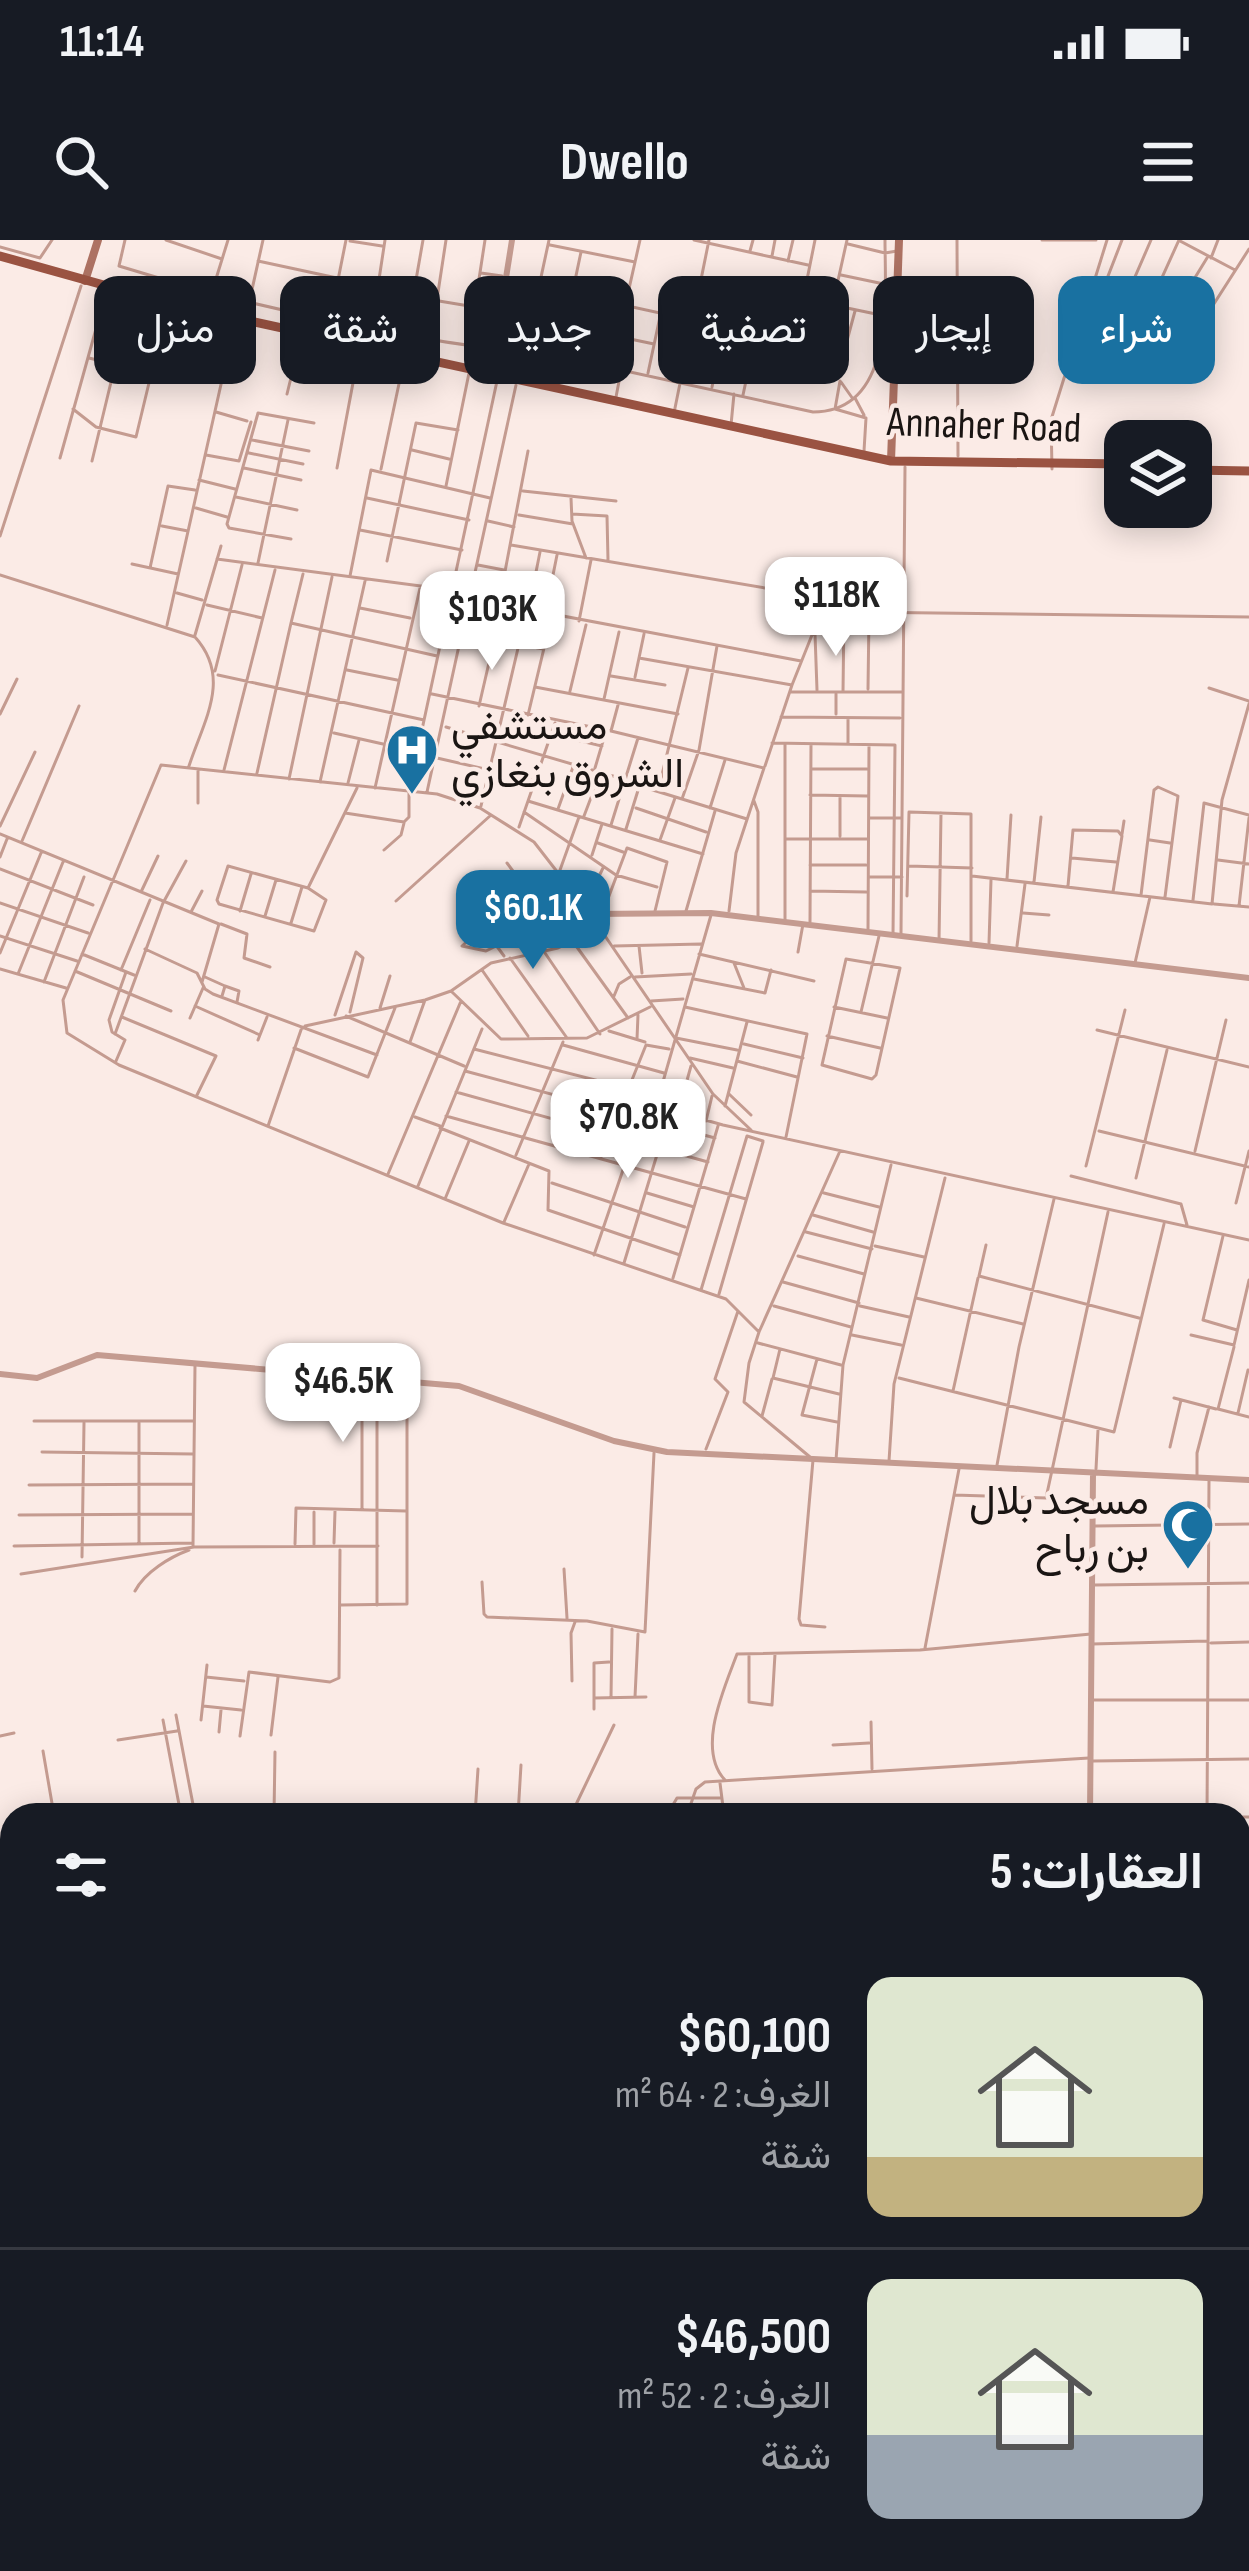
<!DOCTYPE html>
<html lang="ar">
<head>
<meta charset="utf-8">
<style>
	body { margin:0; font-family:"Sofia Sans Condensed",Vazirmatn,sans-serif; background:#242831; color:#f1f3f6; direction:rtl; height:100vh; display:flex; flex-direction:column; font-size:45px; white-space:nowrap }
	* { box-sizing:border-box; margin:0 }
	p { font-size:39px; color:#9ea1a6 }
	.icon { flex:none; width:66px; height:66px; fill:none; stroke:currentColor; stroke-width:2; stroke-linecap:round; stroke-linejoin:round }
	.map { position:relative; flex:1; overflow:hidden; direction:ltr }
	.details { position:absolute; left:0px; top:1563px; width:1251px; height:768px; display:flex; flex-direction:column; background:#171b24; border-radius:36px 36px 0 0; box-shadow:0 6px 30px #0003; direction:rtl }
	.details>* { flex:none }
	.banner { position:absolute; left:36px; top:36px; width:1179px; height:108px; direction:rtl; display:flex; gap:24px }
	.fabs { position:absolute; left:1104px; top:180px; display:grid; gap:24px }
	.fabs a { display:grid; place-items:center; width:108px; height:108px; border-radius:24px; background:#171b24; box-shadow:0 6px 30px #0003; font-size:60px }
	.price { position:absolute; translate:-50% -102px; padding:0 27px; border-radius:24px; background:#fff; color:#222; font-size:39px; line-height:78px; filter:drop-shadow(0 3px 6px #0008) }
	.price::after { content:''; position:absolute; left:50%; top:72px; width:36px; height:27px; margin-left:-18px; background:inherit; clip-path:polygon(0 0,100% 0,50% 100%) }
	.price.current { background:#1971a1; color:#fff }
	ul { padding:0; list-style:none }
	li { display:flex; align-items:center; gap:36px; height:300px; padding:0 48px }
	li+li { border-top:3px solid #363941 }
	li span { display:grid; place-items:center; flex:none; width:336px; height:240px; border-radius:24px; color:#555 }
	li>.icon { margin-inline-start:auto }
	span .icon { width:144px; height:144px; fill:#fffc; stroke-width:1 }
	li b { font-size:51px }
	h2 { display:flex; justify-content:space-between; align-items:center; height:144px; padding:0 48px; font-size:51px }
	.pill { padding:0 42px; border-radius:24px; background:#171b24; box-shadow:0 6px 30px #0003; font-size:42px; line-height:108px }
	.pill.current { background:#1971a1; color:#fff }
	.status { display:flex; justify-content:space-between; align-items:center; height:84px; padding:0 60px; background:#171b24; direction:ltr }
	.status svg { height:33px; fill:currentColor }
	header { display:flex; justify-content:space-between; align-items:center; height:156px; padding:0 48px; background:#171b24; font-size:54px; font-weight:700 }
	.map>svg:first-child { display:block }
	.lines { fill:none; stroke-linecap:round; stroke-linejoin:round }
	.minor { stroke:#c49b90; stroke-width:3 }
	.tertiary { stroke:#c49b90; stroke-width:6 }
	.secondary { stroke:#ad7263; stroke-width:8 }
	.primary { stroke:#9a5342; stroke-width:9 }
	.labels { text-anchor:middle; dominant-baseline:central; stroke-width:9; stroke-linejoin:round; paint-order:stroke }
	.street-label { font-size:42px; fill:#1a1513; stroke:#fbebe6 }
	.poi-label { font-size:42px; fill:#1a1513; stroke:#fbebe6; text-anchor:start }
</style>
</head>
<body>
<div class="status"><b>11:14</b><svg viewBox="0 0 49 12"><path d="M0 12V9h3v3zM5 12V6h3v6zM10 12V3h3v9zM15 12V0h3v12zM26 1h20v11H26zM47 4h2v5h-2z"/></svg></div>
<header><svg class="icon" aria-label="menu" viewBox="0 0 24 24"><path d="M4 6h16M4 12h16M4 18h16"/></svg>Dwello<svg class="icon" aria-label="search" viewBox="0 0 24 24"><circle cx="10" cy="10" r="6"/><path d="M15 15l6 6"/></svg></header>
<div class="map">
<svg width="1249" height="2331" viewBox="0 0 1249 2331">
	<rect width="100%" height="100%" fill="#fbebe6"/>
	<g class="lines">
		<path class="minor" d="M 125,0 L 119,26 C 252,67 386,96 524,113
			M 166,0 L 222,19
			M 694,0 L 808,25
			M 957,0 L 958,216
			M 1042,0 L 1096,0
			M 350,1 L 382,6
			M 1180,1 L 1235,30
			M 848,4 L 885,13 L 897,11
			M 550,5 L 635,22
			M 0,7 L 40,18 L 52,0
			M 750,11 L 753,0
			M 772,16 L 775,0
			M 1211,18 L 1218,0
			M 258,21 L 337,38
			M 788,21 L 793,0
			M 481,33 L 502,36
			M 841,35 L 884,44
			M 1134,44 L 1149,57
			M 1092,48 L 1104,53 L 1178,120 L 1249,9
			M 1103,49 L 1122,0
			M 573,50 L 581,12
			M 379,51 L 475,67
			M 211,55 L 228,0
			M 413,57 L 423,0
			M 437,59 L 446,0
			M 804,59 L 895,78
			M 626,62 L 640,0
			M 249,63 L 263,0
			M 833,63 L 847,0
			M 1181,64 L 1203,78
			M 1121,69 L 1151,0
			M 330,80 L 346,0
			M 568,86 L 654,104
			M 1140,86 L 1179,0
			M 1158,98 L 1207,18
			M 795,99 L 815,0
			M 469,104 L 485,0
			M 369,105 L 385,0
			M 526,107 L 549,0
			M 525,109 L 813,172 C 896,172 885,57 885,0
			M 562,116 L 573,54 L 843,113
			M 89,118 L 150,133
			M 750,125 L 832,139 L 838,134 L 855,71
			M 648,133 L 661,72
			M 519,136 L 523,116
			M 840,141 L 835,169 L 866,178 L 864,211
			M 841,142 L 853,159
			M 712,147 L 725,86
			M 287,154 L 301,97
			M 743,155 L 756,94
			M 616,157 L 621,131
			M 855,158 L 864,175
			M 73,169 L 96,187 L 136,197 L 167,68
			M 216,172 L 247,181
			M 674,173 L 709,0
			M 731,185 L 734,154
			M 252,200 L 309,211
			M 412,210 L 449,219
			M 249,213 L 303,224
			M 206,215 L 239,221 L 251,182
			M 60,218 L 106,53
			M 92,221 L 131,59
			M 244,228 L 301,240
			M 337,228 L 359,111
			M 381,229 L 404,120
			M 1052,229 L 1051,180 L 1107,0
			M 199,240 L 235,249
			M 446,246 L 469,133
			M 523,251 L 616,261
			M 236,257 L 297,270
			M 367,258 L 469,280
			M 571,258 L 572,281 L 586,318
			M 196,268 L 227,277
			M 572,274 L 607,276 L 608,320
			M 519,275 L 573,284
			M 488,281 L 514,287
			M 162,286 L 188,291
			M 360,290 L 462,310
			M 0,296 L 81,46
			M 291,299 L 229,288 L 227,284 L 258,173 L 314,183
			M 511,305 L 771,349 L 853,372 L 1249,377
			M 217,319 L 451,350
			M 387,321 L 416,183 L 458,190
			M 258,323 L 288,180
			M 132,324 L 178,334
			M 478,325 L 504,330
			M 150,328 L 168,246 L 195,250
			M 0,335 L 195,397 C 232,438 204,480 189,526
			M 350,336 L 371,230 L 490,258
			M 177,353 L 202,360
			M 473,359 L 801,421
			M 499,363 L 528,211
			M 207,365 L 262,378
			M 529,367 L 540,312
			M 360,368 L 410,378
			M 546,370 L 557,315
			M 579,381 L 591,320
			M 291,383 L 303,334
			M 167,385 L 235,82
			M 447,389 L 543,409
			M 815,394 L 817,450
			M 195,395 L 221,306
			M 639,418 L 792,445 L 824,365
			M 347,430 L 397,440
			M 215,431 L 242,325
			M 218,435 L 424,480
			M 611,436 L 665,445
			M 635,437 L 644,394
			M 535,447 L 678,474
			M 1209,448 L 1249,461
			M 868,449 L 869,375
			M 570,451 L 586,385
			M 790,452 L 902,452
			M 843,452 L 844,373
			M 432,454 L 611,491 L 764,528 L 736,613 L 729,671
			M 604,459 L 619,392
			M 479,466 L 494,401
			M 0,474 L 17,439
			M 836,474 L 836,454
			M 528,475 L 551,379
			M 781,477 L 900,478
			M 446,487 L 640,544 L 626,589
			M 611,491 L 618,465
			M 334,493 L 383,504
			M 551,494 L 602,506
			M 772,503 L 895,505
			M 848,504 L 848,479
			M 437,518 L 533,540
			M 765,526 L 792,445
			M 595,528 L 606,491
			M 811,529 L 867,529
			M 224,530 L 275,330
			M 198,531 L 198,563
			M 257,533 L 291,383 L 437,416
			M 289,539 L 332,337
			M 320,542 L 365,341
			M 348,543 L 359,500
			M 643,547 L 747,579
			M 375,548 L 420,348
			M 658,551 L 688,428
			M 427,552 L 516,145
			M 810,555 L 867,556
			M 682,559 L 699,510 L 717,406
			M 528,561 L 703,614
			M 754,561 L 758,572 L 758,677
			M 481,566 L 519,404
			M 636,568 L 706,592
			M 710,568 L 725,520
			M 558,569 L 573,527
			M 524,572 L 616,635 L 657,647
			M 345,573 L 404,582 L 409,577 L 409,550 L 497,141
			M 584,576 L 600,534
			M 870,578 L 902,578
			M 611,585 L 638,498
			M 0,586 L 35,512
			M 519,587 L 555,483
			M 0,594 L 219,684 L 202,742
			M 1122,594 L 1124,581
			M 840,596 L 840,557
			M 786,599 L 867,599
			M 660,600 L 675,558
			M 1150,600 L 1170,603
			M 22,601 L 79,466
			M 598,603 L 623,612
			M 384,610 L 401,595 L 404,583
			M 592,615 L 602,584
			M 0,617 L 7,599
			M 1072,618 L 1116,622
			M 1218,620 L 1249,624
			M 507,623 L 566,703
			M 810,625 L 866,625
			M 909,626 L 972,628
			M 0,629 L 93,665
			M 560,630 L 579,577
			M 972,636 L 1212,664 L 1222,560 L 1249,464
			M 870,637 L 902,637
			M 1007,639 L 1011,575
			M 1034,642 L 1041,577
			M 1068,646 L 1073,590 L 1118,591 L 1122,596 L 1113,652
			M 487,647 L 535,712
			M 308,648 L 326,660 L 314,691 L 219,664 L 217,660 L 228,626 L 308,648 L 357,548
			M 810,651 L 866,652
			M 141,652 L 158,616
			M 1141,655 L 1154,550 L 1158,547 L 1178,556 L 1165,657
			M 907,656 L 909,572 L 971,574 L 971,701
			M 1193,660 L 1204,563 L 1249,575
			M 396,661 L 491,575
			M 0,663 L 88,693
			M 586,663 L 603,628
			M 1214,664 L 1249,667
			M 1239,666 L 1249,578
			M 240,671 L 251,634
			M 686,671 L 715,571
			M 191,672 L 202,651
			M 603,672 L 627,608 L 667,622 L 655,671
			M 1023,673 L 1049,675
			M 474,675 L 504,716
			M 711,675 L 656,866 L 723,885 L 1249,1000
			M 265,676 L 276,640
			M 785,682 L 785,504
			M 810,682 L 811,504
			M 291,683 L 302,647
			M 221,684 L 247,694 L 244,718 L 270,727
			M 868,689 L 869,505
			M 523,690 L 571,651
			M 901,694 L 905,227
			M 893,695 L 895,505
			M 0,696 L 77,721
			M 939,701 L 941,573
			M 574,703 L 628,778
			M 989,703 L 991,640
			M 496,706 L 486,711 L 462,706 L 503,669
			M 614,706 L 701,704
			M 639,706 L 642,733
			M 1017,706 L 1025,644
			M 145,709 L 197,733 L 205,749 L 213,754 L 377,815
			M 798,712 L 803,684
			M 0,713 L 41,613
			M 545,713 L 600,794
			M 82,714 L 134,735
			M 699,714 L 814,741
			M 510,718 L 567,798
			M 846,719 L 900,728 L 876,835 L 872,839 L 822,825 Z
			M 734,723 L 744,748
			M 1135,723 L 1150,657
			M 0,729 L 66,748
			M 121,730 L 150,660
			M 482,730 L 528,796
			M 75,731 L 171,771
			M 18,734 L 63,622
			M 205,737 L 225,746 L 222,756
			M 635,737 L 691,734
			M 694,739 L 765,753 L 771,730
			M 44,742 L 84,637
			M 225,746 L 239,751 L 237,762
			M 452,752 L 501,799 L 587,798 L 650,767
			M 614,756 L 619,744 L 630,737
			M 651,761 L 683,759
			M 195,766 L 260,795
			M 685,767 L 807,794 L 786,897
			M 834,767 L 887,778
			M 380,768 L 390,736
			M 861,772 L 879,696
			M 335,775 L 356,712 L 363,718 L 350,772
			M 346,776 L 464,826
			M 122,777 L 216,816 L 197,855
			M 190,778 L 203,748
			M 305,786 L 425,760 L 451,751 L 491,723 L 558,708 L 600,689
			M 1097,790 L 1249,827
			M 609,791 L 645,802
			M 115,794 L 163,663 L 186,621
			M 827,796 L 880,808
			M 676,798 L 737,810
			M 637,799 L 638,775
			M 258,800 L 267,777
			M 410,802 L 425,760
			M 744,804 L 803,818
			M 563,805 L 664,833
			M 294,808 L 368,837 L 395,768
			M 474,809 L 658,856
			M 690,818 L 733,828
			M 116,821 L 125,800 L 112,792 L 109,780 L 126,732
			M 737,821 L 797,837
			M 465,831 L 715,898
			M 456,852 L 708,922
			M 729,854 L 751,875
			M 725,866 L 747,782
			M 679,869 L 691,826
			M 446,876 L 746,959
			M 415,877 L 440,886
			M 706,881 L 712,856
			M 268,886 L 302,787
			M 440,888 L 549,931 L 548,970 L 680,1015
			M 751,890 L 713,854 L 590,674 L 534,602 L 480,568 L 437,554 L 161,525 L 63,760 L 67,793 L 119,825 L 503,983 L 726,1059 L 759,1092
			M 1099,891 L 1249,927
			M 1195,911 L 1226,780
			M 516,915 L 563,802
			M 601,917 L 646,805 L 669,809
			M 1086,926 L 1125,770
			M 388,934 L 461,761
			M 1071,936 L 1181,964 L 1187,985
			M 1136,938 L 1167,810
			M 552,943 L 685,987
			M 418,946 L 482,789
			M 647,953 L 694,967
			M 824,953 L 879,967
			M 445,959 L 469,901
			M 1236,963 L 1249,911
			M 813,975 L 873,992
			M 504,982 L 529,924
			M 806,992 L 872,1009
			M 1223,996 L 1203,1080 L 1237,1090
			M 986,1005 L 979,1036 L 1139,1078
			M 875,1006 L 924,1017
			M 594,1015 L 624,927
			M 798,1016 L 864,1034
			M 624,1023 L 670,872
			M 673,1038 L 718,886
			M 783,1042 L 859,1063
			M 701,1050 L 747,896 L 763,901
			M 719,1054 L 763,902
			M 916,1058 L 1023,1084
			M 774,1066 L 851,1087
			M 860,1066 L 909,1077
			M 852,1095 L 901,1105
			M 1191,1095 L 1234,1105 L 1249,1040
			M 758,1103 L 841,1125
			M 1234,1107 L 1218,1169 L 1249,1177
			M 780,1109 L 773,1138 L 839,1154
			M 817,1119 L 802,1175 L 837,1182
			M 899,1138 L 1114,1192 L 1164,984
			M 362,1141 L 362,1269
			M 953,1151 L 978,1038
			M 1174,1158 L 1216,1169
			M 377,1163 L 377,1365
			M 363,1164 L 407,1162
			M 1238,1173 L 1248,1130
			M 762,1176 L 772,1139
			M 34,1181 L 194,1181
			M 1170,1207 L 1181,1160
			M 706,1209 L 728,1152 L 715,1139 L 738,1071
			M 42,1212 L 193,1214
			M 810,1217 L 744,1162 L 749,1123 L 759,1092 L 840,911
			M 813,1220 L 799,1379 L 801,1385 L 825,1387
			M 836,1220 L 843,1125 L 891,925
			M 889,1221 L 894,1144 L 945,938
			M 997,1225 L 1019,1107 L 1054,959
			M 1096,1229 L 1098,1190
			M 1197,1236 L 1197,1213 L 1209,1167
			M 29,1245 L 193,1244
			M 954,1255 L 1046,1258 L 1108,972
			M 19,1275 L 192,1274
			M 1095,1286 L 1249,1284
			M 334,1303 L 335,1271
			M 139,1304 L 139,1183
			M 295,1304 L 296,1268 L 406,1271
			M 314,1304 L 314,1272
			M 14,1306 L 192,1303
			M 193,1306 L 195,1125
			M 82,1317 L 84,1183
			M 564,1329 L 567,1378
			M 21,1334 L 194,1307 L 378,1306
			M 482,1342 L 484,1374 L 487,1377 L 587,1381 L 645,1392 L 654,1213
			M 1095,1345 L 1249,1343
			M 135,1351 C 145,1332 170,1317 189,1310
			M 341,1365 L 407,1364 L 407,1142
			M 1211,1403 L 1249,1402
			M 1092,1404 L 1207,1401
			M 925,1408 L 959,1229
			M 749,1416 L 749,1462 L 772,1465 L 775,1414
			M 206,1437 L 244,1441
			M 572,1441 L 571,1393 L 575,1382
			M 635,1457 L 638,1394
			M 594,1458 L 646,1457
			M 611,1458 L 612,1389
			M 1094,1460 L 1249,1460
			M 203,1466 L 241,1470
			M 594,1469 L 594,1423 L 609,1422
			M 176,1475 L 195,1575
			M 163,1480 L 181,1575
			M 201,1480 L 207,1425
			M 871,1482 L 872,1529
			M 219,1492 L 221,1470
			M 271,1495 L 278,1437
			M 0,1496 L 14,1493
			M 240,1496 L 249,1432 L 330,1442 L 339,1438 L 340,1310
			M 118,1500 L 177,1491
			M 833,1505 L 869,1503
			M 43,1511 L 54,1575
			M 1093,1521 L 1249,1519
			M 725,1540 C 696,1509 724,1449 737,1414 L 920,1410 L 1091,1394
			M 720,1543 L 724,1575
			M 274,1575 L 275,1512
			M 475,1575 L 478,1529
			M 518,1575 L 521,1525
			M 571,1575 L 614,1485
			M 667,1575 L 677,1558 L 722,1558
			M 687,1575 L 696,1549 L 705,1542 L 1089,1518
			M 1207,1575 L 1209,1240
			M 1239,1577 L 1249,1577
			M 1245,1636 L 1249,1636
			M 1239,1763 L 1249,1763
			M 1239,1823 L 1249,1823
			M 0,1843 L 12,1829
			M 1239,1881 L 1249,1881
			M 0,1921 L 1,1912 L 12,1899
			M 0,1926 L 12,1921
			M 0,1931 L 12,1935
			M 1239,1940 L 1249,1940
			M 0,1950 L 12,1954
			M 0,1988 L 12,1967
			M 1239,1999 L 1249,1999
			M 0,2030 L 12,2037
			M 4,2032 L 12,2015
			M 1239,2057 L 1249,2057
			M 1239,2116 L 1249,2116
			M 0,2139 L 12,2137
			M 1239,2175 L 1249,2175
			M 0,2234 L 12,2232
			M 0,2259 L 12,2257
			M 717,2319 L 719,2331
			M 1213,2321 L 1213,2331
			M 59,2331 L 59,2319
			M 175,2331 L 176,2319
			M 234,2331 L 1079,2322 L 1079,2331"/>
		<path class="tertiary" d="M 491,132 L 512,0
			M 590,674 L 711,673 L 1249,738
			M 0,1134 L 37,1138 L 97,1115 L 459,1146 L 614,1201 L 667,1212 L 1249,1240
			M 1090,1575 L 1093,1233
			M 1079,2319 L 1079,2322 L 1249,2319"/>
		<path class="secondary" d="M 85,41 L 98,0
			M 891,221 L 899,0
			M 1239,1698 L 1249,1698
			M 0,1773 L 12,1772"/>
		<path class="primary" d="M 0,16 L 168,63 L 891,221 L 1125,224
			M 1191,230 L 1249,231"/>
	</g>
	<defs>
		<g id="hospital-pin" transform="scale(2.7)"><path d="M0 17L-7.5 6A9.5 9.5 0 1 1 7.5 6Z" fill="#1971a1" stroke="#fbebe6"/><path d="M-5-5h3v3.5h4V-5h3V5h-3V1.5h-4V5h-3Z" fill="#fff"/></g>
		<g id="mosque-pin" transform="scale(2.7)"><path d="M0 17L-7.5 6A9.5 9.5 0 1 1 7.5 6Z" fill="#1971a1" stroke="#fbebe6"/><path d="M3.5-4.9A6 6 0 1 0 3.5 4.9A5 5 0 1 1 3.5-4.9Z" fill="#fff"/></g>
	</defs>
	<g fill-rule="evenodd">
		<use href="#hospital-pin" x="412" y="510"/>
		<use href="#mosque-pin" x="1188" y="1285"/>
	</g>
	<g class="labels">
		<g class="street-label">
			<text transform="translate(984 186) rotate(2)">Annaher Road</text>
		</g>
		<g class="poi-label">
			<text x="451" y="486">مستشفي<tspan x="451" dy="48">الشروق بنغازي</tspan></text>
			<text x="1149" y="1261" text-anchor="end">مسجد بلال<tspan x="1149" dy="48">بن رباح</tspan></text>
		</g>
	</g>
</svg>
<div class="fabs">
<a><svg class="icon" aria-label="layers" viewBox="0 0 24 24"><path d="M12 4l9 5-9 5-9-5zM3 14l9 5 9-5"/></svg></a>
</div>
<b class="price" style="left:836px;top:419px">$118K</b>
<b class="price" style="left:492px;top:433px">$103K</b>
<b class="price current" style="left:533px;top:732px">$60.1K</b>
<b class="price" style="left:628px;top:941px">$70.8K</b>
<b class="price" style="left:343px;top:1205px">$46.5K</b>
<div class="banner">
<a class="pill current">شراء</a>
<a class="pill">إيجار</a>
<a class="pill">تصفية</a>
<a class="pill">جديد</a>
<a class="pill">شقة</a>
<a class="pill">منزل</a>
</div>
<section class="details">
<h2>العقارات: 5<svg class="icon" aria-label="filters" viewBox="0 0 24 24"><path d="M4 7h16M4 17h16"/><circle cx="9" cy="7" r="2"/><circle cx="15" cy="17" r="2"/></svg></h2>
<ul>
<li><span style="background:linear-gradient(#dfe7d0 75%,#c2b280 0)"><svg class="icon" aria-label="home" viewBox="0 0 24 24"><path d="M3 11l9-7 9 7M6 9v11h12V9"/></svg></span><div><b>$60,100</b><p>الغرف: 2 · 64 m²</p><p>شقة</p></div></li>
<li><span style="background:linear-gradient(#dfe7d0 65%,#9aa5b1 0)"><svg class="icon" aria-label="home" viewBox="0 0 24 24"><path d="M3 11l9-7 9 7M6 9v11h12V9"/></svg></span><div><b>$46,500</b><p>الغرف: 2 · 52 m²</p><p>شقة</p></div></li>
</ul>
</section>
</div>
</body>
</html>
